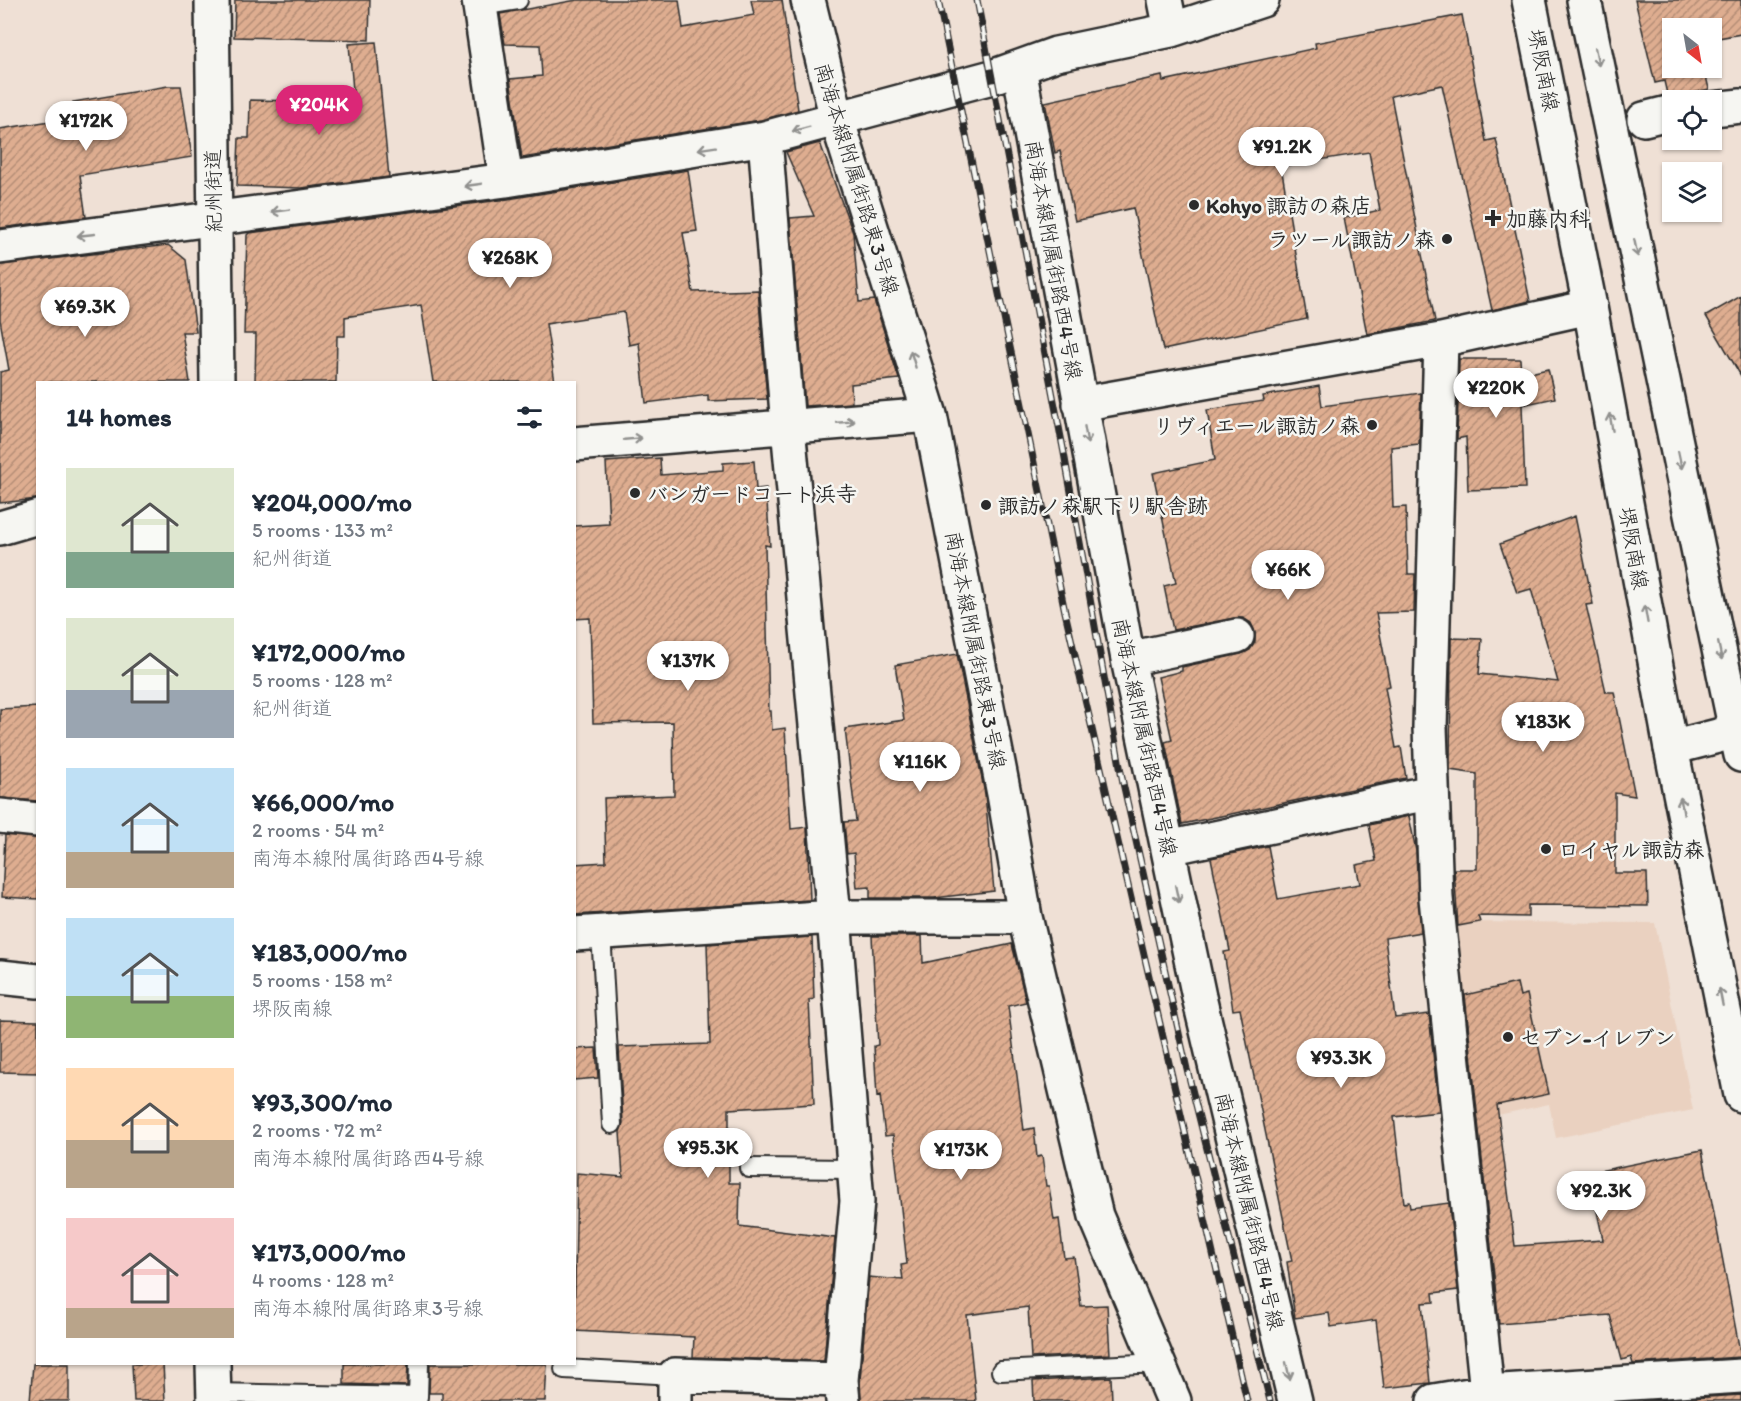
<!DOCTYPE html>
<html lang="en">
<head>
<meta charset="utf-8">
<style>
	body { margin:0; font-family:Itim,"Klee One",sans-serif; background:#f2f2f3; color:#1f2937; height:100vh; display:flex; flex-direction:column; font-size:22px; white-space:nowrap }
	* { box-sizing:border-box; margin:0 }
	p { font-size:20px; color:#747a83 }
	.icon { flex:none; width:33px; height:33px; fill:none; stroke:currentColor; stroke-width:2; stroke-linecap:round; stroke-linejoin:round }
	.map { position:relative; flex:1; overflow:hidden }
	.panel { position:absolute; left:36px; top:381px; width:540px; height:984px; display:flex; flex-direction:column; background:#fff; border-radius:0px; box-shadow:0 2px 4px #0004 }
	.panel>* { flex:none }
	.needle { width:39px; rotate:149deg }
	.controls { position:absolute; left:1662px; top:18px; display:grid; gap:12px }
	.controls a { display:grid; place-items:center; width:60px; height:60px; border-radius:0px; background:#fff; box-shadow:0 2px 4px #0004; font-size:30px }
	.price { position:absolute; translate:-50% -51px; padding:0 14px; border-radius:21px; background:#fff; color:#222; font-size:20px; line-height:39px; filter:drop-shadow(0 2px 3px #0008) }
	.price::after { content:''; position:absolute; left:50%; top:36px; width:18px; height:14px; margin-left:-9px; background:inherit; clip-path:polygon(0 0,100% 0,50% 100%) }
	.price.on { background:#db2777; color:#fff }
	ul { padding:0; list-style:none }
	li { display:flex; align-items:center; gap:18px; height:150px; padding:0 30px }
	li span { display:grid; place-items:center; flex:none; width:168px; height:120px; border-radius:0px; color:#555 }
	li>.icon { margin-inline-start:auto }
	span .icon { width:72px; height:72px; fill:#fffc; stroke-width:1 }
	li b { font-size:26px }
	h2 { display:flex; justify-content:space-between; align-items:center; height:72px; padding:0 30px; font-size:26px }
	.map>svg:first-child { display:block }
	.built { fill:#ead1c0 }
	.building { fill:url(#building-hatch); stroke:#2b2b2b; stroke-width:1.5 }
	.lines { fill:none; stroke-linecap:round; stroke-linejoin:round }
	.service-casing { stroke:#2b2b2b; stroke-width:22 }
	.minor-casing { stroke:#2b2b2b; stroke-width:38 }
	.tertiary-casing { stroke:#2b2b2b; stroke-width:38 }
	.secondary-casing { stroke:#2b2b2b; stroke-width:38 }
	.service { stroke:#f6f6f2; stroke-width:18 }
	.minor { stroke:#f6f6f2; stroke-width:33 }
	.tertiary { stroke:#f6f6f2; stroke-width:33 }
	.secondary { stroke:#f6f6f2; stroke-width:33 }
	.rail-casing { stroke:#2b2b2b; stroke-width:7 }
	.rail { stroke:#f6f6f2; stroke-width:4.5; stroke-dasharray:14; stroke-linecap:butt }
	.oneway { stroke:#90908e }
	.poi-dot { fill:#2b2b2b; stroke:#f6f6f2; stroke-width:2 }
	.labels { text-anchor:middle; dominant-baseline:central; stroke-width:5; stroke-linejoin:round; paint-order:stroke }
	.street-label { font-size:21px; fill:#2b2b2b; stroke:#f6f6f2 }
	.poi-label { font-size:21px; font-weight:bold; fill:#2b2b2b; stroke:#f6f6f2; text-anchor:start }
</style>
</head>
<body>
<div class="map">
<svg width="1741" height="1401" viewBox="0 0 1741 1401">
	<defs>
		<pattern id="building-hatch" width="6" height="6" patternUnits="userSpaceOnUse" patternTransform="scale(1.5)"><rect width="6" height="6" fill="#dead90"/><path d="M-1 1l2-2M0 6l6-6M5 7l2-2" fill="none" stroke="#b48d76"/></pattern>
	</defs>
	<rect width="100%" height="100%" fill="#efe0d5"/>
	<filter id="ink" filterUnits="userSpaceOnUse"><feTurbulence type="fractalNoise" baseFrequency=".0167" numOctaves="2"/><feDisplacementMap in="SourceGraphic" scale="12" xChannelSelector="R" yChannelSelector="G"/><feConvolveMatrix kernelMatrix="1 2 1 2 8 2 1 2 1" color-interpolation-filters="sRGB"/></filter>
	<g filter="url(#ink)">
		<path class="built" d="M 1452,922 L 1655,923 L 1693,1110 L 1556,1138 L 1549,1104 L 1470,1121 Z"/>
		<path class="building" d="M 235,0 L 370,0 L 369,40 L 234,37 Z
			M 577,0 L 679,0 L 683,28 L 754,15 L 751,0 L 782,0 L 798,110 L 761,120 L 522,158 L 510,79 L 542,76 L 540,45 L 505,44 L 500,14 Z
			M 1635,0 L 1741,0 L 1741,34 L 1712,39 L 1712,28 L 1672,28 L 1672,68 L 1704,68 L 1709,89 L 1680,96 L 1667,94 L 1664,81 L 1655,83 Z
			M 1462,15 L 1486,141 L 1496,139 L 1530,301 L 1492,310 L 1442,85 L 1391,96 L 1435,321 L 1367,334 L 1344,218 L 1380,210 L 1369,152 L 1281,166 L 1307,319 L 1163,350 L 1133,208 L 1075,221 L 1060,151 L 1055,153 L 1045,102 L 1162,76 L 1163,81 L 1316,48 L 1315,43 Z
			M 376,42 L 389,177 L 301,188 L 237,186 L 239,138 L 249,138 L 250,100 L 354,102 L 349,44 Z
			M 168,86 L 181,86 L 192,157 L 80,175 L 86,217 L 0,228 L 0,129 L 76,117 L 73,102 Z
			M 820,143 L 853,233 L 859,302 L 874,300 L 899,379 L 851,384 L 852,403 L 805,406 L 790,218 L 814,216 L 786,152 Z
			M 688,170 L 697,231 L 683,233 L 693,292 L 758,290 L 767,399 L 708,401 L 708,395 L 646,403 L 639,343 L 629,345 L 624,312 L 546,324 L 555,382 L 433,382 L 421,305 L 345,317 L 345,336 L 337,336 L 336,382 L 255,382 L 256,334 L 244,334 L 247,235 L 249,233 L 508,199 Z
			M 168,245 L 186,260 L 196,332 L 182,332 L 190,382 L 38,382 L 38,499 L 0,503 L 0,372 L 9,370 L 0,320 L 0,265 Z
			M 1741,296 L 1741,376 L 1706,316 Z
			M 1459,359 L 1520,359 L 1521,375 L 1548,369 L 1555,398 L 1522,405 L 1525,488 L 1468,490 L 1466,437 L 1457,439 Z
			M 1319,386 L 1322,406 L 1421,393 L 1419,444 L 1391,447 L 1393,508 L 1406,507 L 1408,574 L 1415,574 L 1414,612 L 1376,613 L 1390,686 L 1385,687 L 1396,748 L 1401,747 L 1406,778 L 1182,824 L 1165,742 L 1172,740 L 1158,677 L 1182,671 L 1182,667 L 1241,654 L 1250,650 L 1255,642 L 1255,633 L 1251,623 L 1243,618 L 1234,618 L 1173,630 L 1164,586 L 1176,583 L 1153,473 L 1215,460 L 1207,410 L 1264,401 L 1263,396 Z
			M 660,458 L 661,475 L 723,470 L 723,463 L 754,461 L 756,489 L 766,488 L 770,546 L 765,545 L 769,711 L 771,711 L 772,730 L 785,728 L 791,829 L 807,827 L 810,900 L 574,915 L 574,864 L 606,862 L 604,798 L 674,795 L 673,722 L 593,723 L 590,618 L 574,619 L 574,526 L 609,524 L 606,462 Z
			M 1575,516 L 1593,604 L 1586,605 L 1606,692 L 1614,692 L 1635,796 L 1615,793 L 1615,873 L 1647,873 L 1648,906 L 1528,905 L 1528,917 L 1478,916 L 1480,922 L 1458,926 L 1454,869 L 1477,869 L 1477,774 L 1450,770 L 1451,638 L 1482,639 L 1479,674 L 1558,682 L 1531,589 L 1517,593 L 1500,544 Z
			M 957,654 L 985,794 L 994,891 L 934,898 L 870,898 L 870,887 L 857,888 L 854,853 L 847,854 L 844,822 L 856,821 L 845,729 L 904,720 L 895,665 Z
			M 38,707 L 38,801 L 0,798 L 0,709 Z
			M 1409,816 L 1416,851 L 1421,932 L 1385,938 L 1395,1018 L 1429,1014 L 1439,1112 L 1394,1117 L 1404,1203 L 1409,1202 L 1410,1208 L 1449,1203 L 1458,1290 L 1433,1293 L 1434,1302 L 1422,1303 L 1430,1383 L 1384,1388 L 1376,1320 L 1331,1327 L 1329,1313 L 1295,1318 L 1287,1262 L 1292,1261 L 1240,1009 L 1233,1010 L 1224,952 L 1230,951 L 1211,858 L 1268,846 L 1278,899 L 1360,884 L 1356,865 L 1376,861 L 1369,825 Z
			M 5,835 L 38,838 L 38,899 L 2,897 Z
			M 872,936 L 922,936 L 923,963 L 1012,944 L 1026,1002 L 1008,1006 L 1024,1130 L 1034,1128 L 1037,1157 L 1042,1156 L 1046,1186 L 1049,1186 L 1054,1220 L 1059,1219 L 1064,1258 L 1074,1257 L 1081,1306 L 1107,1305 L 1110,1354 L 1031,1358 L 1028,1307 L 967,1315 L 976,1401 L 861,1401 L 860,1380 L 869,1277 L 903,1280 L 901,1265 L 907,1264 L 893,1135 L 885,1136 L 880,1096 L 877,1097 L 874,1046 L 878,1045 Z
			M 812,937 L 814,999 L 809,1000 L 814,1104 L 729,1109 L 729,1183 L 740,1183 L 739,1226 L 835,1238 L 824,1361 L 693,1357 L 694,1337 L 574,1331 L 577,1173 L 623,1177 L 620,1132 L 623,1123 L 619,1047 L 710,1044 L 707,944 Z
			M 1517,983 L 1520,996 L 1527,994 L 1549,1094 L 1497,1105 L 1515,1246 L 1603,1240 L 1589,1173 L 1702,1150 L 1741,1357 L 1633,1364 L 1631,1357 L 1622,1360 L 1610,1315 L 1499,1324 L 1465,995 Z
			M 0,1020 L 38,1021 L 38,1073 L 0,1072 Z
			M 596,1048 L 598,1078 L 574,1080 L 574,1049 Z
			M 33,1364 L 69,1364 L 69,1401 L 30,1401 Z
			M 132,1364 L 163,1364 L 165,1401 L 134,1401 Z
			M 344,1364 L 408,1364 L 407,1386 L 344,1384 Z
			M 430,1364 L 547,1364 L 545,1401 L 442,1401 L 442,1393 L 429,1393 Z
			M 1111,1377 L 1112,1401 L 1034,1401 L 1033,1381 Z
			M 1741,1395 L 1741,1401 L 1642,1401 Z"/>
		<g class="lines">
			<g class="service-casing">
				<path id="service" d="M 480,6 L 518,0
					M 601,932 L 612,1124
					M 749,1168 L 854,1169
					M 564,1369 L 675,1375
					M 1001,1371 L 1159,1363
					M 214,1393 L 418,1397 L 419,1364"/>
			</g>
			<g class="minor-casing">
				<path id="minor" d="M 479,0 L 506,180
					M 808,0 L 837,119 L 930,415 L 1004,794 L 1025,917 L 1096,1216 L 1174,1401
					M 1165,0 L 1171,30
					M 1019,68 L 1128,659 L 1199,997 L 1295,1401
					M 1712,109 L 1741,106
					M 1644,119 L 1672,112
					M 765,138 L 788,427 L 834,917 L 857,1201 L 841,1380 L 843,1401
					M 0,247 L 506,180 L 765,138 L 992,77 L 1056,54 L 1171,30 L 1262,0
					M 1441,340 L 1430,727 L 1436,898 L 1487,1392
					M 1080,404 L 1441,340 L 1590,307
					M 574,444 L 930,415
					M 0,528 L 38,517
					M 1128,659 L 1237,636
					M 1671,748 L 1741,730
					M 0,816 L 38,820
					M 1168,848 L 1432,792
					M 574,934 L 834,917 L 1025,917
					M 0,977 L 38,981
					M 675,1401 L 675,1375 L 841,1380
					M 1434,1401 L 1487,1392 L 1741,1376"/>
			</g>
			<g class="tertiary-casing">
				<path id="tertiary" d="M 212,0 L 217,382
					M 213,1364 L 214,1401"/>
			</g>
			<g class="secondary-casing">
				<path id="secondary" d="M 1529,0 L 1590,307 L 1671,748 L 1741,1095
					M 1584,0 L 1741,755"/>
			</g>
			<use href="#service" class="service"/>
			<use href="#minor" class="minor"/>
			<use href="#tertiary" class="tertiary"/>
			<use href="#secondary" class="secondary"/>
			<g class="rail-casing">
				<path id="rail" d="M 938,0 L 1065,612 L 1247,1401
					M 977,0 L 1064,453 L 1123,783 L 1187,1069 L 1270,1401"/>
			</g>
			<use href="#rail" class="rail"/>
		</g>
		<defs><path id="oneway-shaft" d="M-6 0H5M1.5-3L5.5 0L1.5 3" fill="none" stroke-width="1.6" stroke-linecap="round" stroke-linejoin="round" transform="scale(1.5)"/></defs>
		<g class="oneway">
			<use href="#oneway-shaft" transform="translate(1597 57) rotate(78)"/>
			<use href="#oneway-shaft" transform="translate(801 129) rotate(165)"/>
			<use href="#oneway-shaft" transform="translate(707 148) rotate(171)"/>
			<use href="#oneway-shaft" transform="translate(473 185) rotate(172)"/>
			<use href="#oneway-shaft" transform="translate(280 211) rotate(172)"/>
			<use href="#oneway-shaft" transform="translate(86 235) rotate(174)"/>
			<use href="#oneway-shaft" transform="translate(1636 248) rotate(78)"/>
			<use href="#oneway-shaft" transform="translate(913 359) rotate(-107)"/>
			<use href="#oneway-shaft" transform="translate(846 422) rotate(-5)"/>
			<use href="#oneway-shaft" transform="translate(1611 422) rotate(-100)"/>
			<use href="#oneway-shaft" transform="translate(1086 435) rotate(80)"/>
			<use href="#oneway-shaft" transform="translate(633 439) rotate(-5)"/>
			<use href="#oneway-shaft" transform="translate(1680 460) rotate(78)"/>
			<use href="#oneway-shaft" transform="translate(1646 614) rotate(-100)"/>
			<use href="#oneway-shaft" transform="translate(1720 651) rotate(78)"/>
			<use href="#oneway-shaft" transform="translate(1682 806) rotate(-101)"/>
			<use href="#oneway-shaft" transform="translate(1177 894) rotate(78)"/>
			<use href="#oneway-shaft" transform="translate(1721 997) rotate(-101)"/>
			<use href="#oneway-shaft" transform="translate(1288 1371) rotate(77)"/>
		</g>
	</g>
	<g class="poi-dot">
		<circle cx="1194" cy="205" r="6"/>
		<path d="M1490 209h6v6h6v6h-6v6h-6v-6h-6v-6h6z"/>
		<circle cx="1447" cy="239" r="6"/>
		<circle cx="1372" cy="425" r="6"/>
		<circle cx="635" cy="493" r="6"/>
		<circle cx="986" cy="505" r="6"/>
		<circle cx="1546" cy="849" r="6"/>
		<circle cx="1508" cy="1037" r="6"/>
	</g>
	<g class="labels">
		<g class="street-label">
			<text transform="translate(1544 70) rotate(79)">堺阪南線</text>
			<text transform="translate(857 179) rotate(73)">南海本線附属街路東3号線</text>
			<text transform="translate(213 191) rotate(-91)">紀州街道</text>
			<text transform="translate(1054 260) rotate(80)">南海本線附属街路西4号線</text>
			<text transform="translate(1634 548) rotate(80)">堺阪南線</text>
			<text transform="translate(976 650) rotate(79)">南海本線附属街路東3号線</text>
			<text transform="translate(1145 737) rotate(78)">南海本線附属街路西4号線</text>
			<text transform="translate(1250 1211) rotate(77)">南海本線附属街路西4号線</text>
		</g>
		<g class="poi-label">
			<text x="1206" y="205">Kohyo 諏訪の森店</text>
			<text x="1506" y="218">加藤内科</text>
			<text x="1435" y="239" text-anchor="end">ラツール諏訪ノ森</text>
			<text x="1360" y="425" text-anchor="end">リヴィエール諏訪ノ森</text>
			<text x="647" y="493">バンガードコート浜寺</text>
			<text x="998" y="505">諏訪ノ森駅下り駅舎跡</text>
			<text x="1558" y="849">ロイヤル諏訪森</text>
			<text x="1520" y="1037">セブン-イレブン</text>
		</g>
	</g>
</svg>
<div class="controls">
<a><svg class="needle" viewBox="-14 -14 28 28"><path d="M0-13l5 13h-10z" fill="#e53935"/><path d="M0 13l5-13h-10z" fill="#747a83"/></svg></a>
<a><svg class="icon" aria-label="locate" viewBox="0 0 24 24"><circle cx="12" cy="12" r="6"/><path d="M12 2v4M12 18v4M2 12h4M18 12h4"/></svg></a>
<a><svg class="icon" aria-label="layers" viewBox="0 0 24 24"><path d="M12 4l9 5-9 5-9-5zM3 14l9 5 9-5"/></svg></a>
</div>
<b class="price on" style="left:319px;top:136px">¥204K</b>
<b class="price" style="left:86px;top:152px">¥172K</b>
<b class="price" style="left:1282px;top:178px">¥91.2K</b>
<b class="price" style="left:510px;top:289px">¥268K</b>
<b class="price" style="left:85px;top:338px">¥69.3K</b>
<b class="price" style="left:1496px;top:419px">¥220K</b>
<b class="price" style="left:1288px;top:601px">¥66K</b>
<b class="price" style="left:688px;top:692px">¥137K</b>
<b class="price" style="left:1543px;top:753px">¥183K</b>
<b class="price" style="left:920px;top:793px">¥116K</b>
<b class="price" style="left:1341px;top:1089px">¥93.3K</b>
<b class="price" style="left:708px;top:1179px">¥95.3K</b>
<b class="price" style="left:961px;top:1181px">¥173K</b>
<b class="price" style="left:1601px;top:1222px">¥92.3K</b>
<section class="panel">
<h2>14 homes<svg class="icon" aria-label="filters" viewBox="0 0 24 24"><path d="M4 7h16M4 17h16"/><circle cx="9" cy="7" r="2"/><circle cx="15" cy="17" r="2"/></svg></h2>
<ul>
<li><span style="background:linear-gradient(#dfe7d0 70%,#7fa58c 0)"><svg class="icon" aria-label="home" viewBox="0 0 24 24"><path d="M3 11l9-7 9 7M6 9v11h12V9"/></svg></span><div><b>¥204,000/mo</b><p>5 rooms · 133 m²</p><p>紀州街道</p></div></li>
<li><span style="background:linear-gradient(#dfe7d0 60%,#9aa5b1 0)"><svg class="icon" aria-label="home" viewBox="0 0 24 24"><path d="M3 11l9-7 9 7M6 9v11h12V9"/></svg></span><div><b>¥172,000/mo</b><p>5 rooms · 128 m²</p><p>紀州街道</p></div></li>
<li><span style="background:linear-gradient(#bfe0f5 70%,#b9a48a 0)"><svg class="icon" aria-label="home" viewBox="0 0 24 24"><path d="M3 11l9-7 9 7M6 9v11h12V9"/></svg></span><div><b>¥66,000/mo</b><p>2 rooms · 54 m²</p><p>南海本線附属街路西4号線</p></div></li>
<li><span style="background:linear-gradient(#bfe0f5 65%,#8fb573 0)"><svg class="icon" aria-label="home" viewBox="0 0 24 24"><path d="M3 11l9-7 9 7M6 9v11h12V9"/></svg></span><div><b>¥183,000/mo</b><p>5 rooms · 158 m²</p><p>堺阪南線</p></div></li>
<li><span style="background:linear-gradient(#ffd9b3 60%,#b9a48a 0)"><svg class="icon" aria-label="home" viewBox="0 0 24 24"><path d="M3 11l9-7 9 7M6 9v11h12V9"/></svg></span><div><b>¥93,300/mo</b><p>2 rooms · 72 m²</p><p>南海本線附属街路西4号線</p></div></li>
<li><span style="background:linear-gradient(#f6c9c9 75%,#b9a48a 0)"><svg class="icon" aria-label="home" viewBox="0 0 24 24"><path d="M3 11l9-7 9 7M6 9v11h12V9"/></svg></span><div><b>¥173,000/mo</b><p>4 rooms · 128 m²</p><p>南海本線附属街路東3号線</p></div></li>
</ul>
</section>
</div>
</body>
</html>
